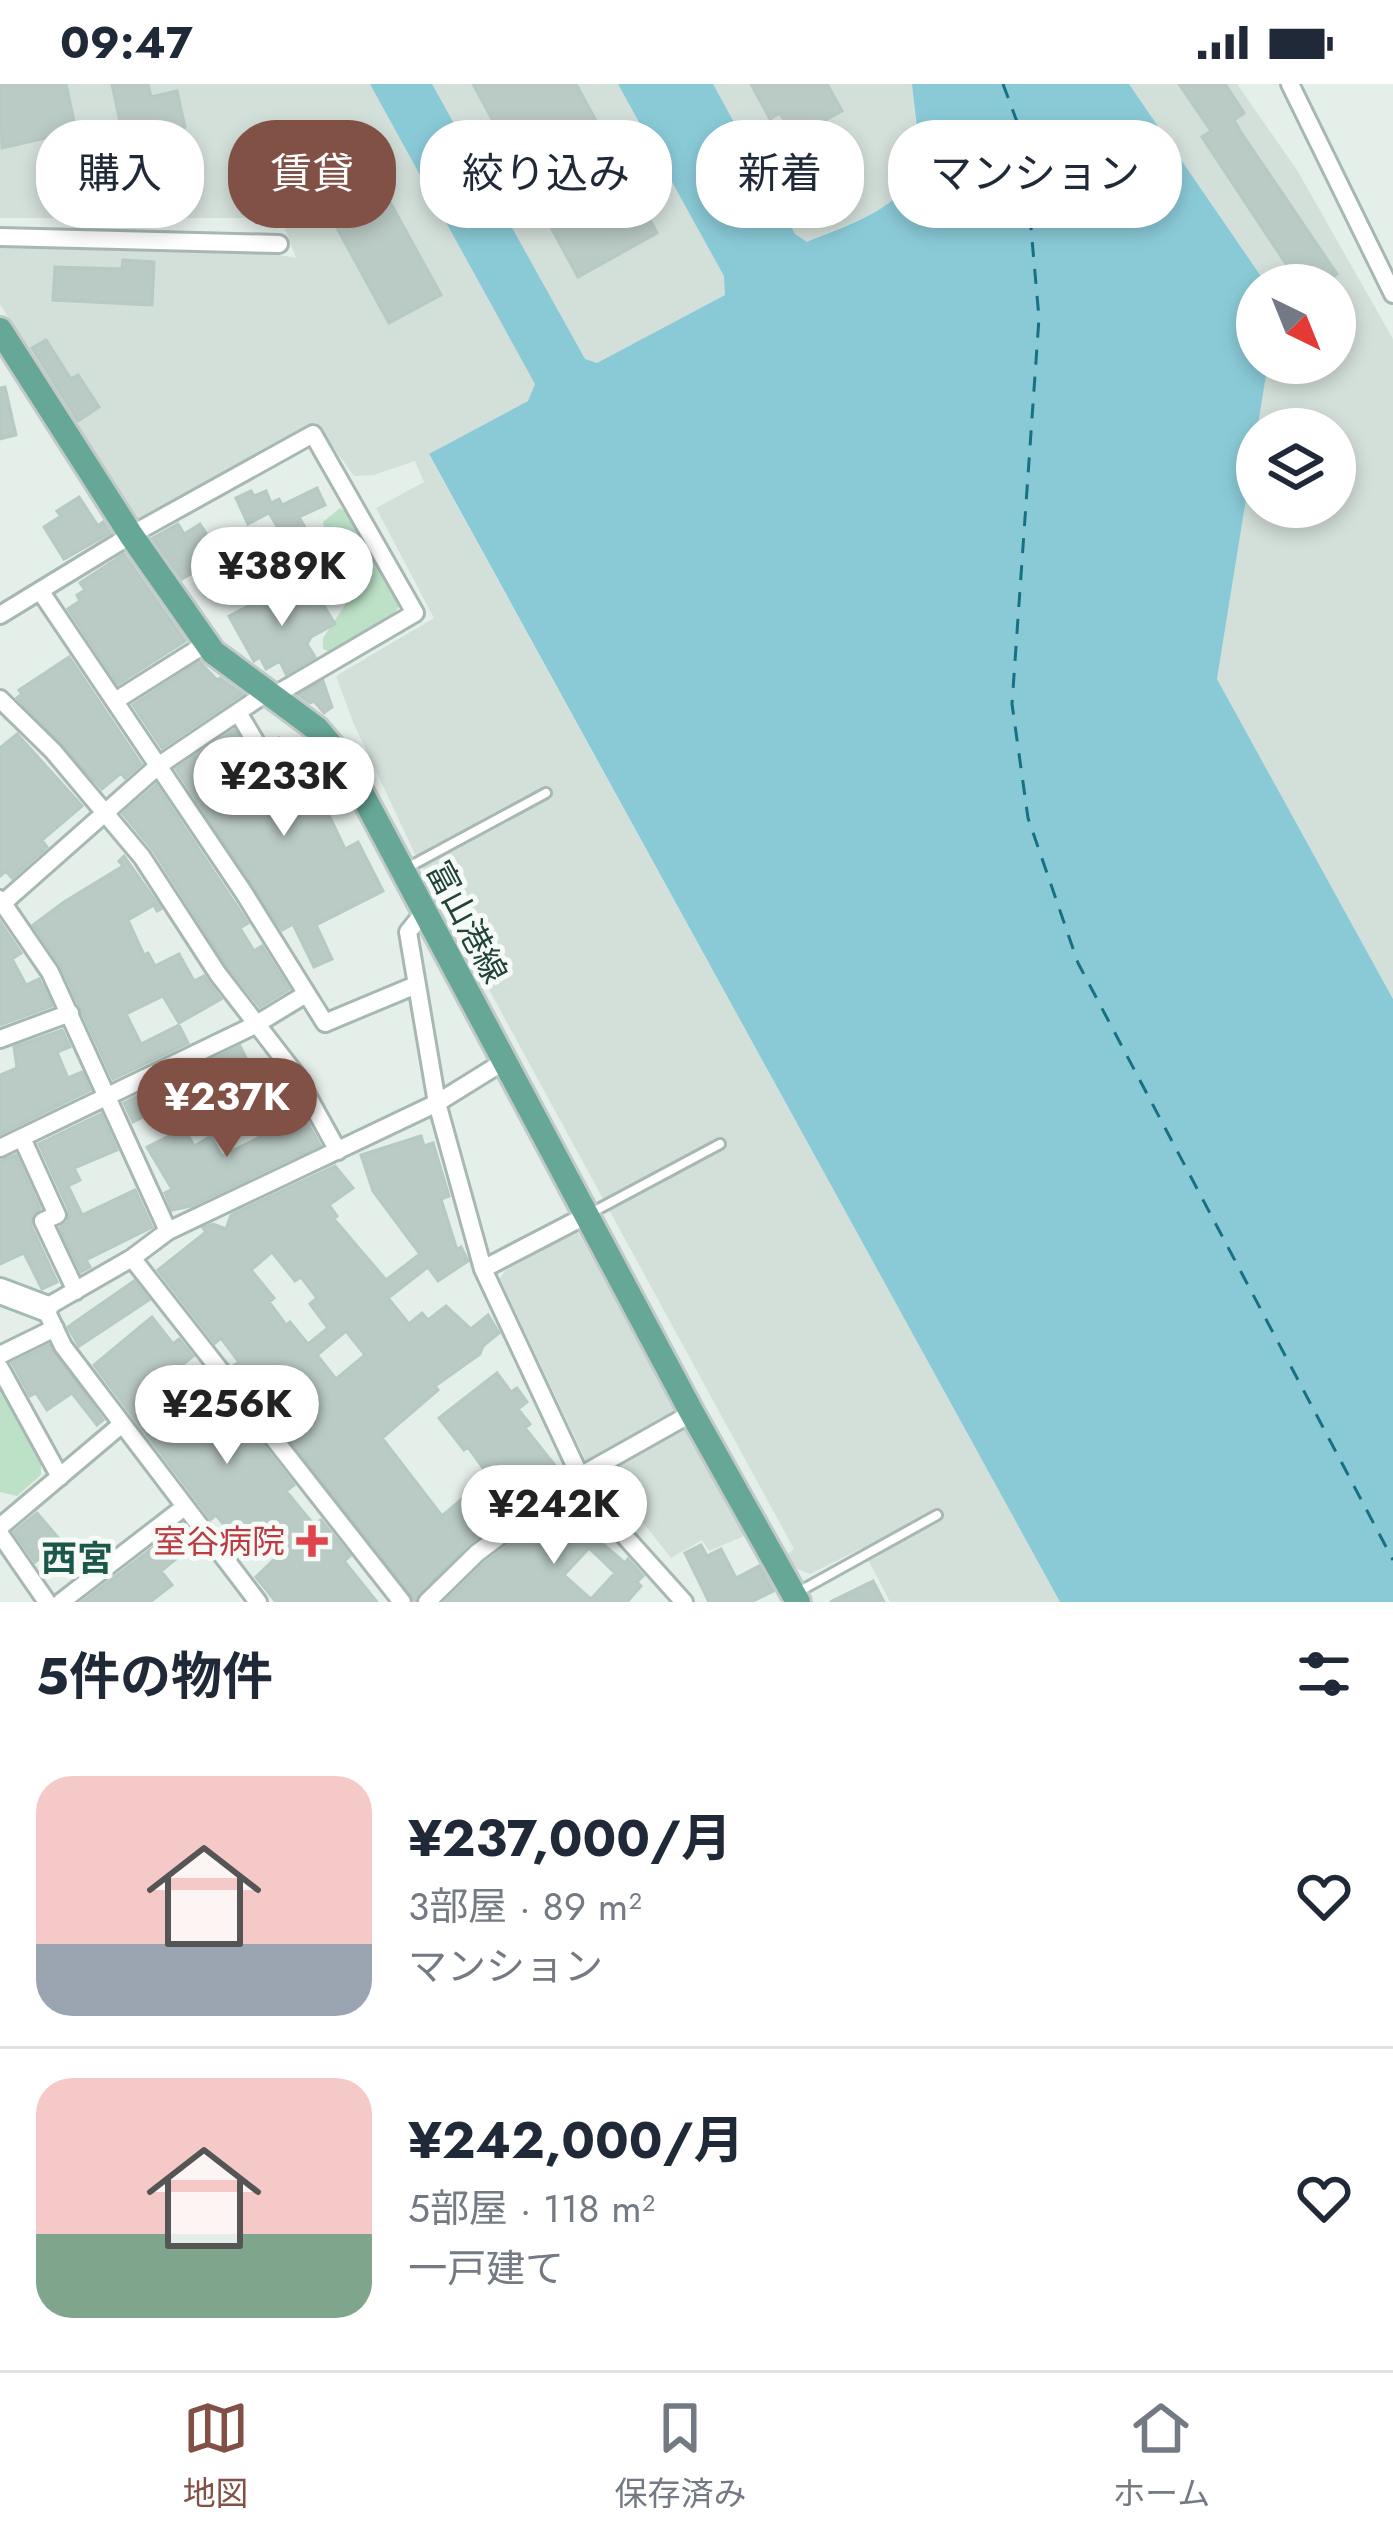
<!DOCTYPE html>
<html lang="ja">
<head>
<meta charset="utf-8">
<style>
	body { margin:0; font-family:Jost,"Noto Sans JP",sans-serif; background:#f6f6f7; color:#1f2937; height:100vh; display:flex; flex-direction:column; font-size:45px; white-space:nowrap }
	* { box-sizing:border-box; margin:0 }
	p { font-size:39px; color:#747a83 }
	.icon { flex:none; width:66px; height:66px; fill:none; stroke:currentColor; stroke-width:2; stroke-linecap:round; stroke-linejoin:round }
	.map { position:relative; height:1518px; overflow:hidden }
	.panel { display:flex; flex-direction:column; background:#fff; flex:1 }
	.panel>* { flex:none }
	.top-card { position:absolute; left:36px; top:36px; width:1323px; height:108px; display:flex; gap:24px }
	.needle { width:78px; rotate:137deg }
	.buttons { position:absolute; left:1236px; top:180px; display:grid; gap:24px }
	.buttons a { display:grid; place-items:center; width:120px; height:120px; border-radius:50%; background:#fff; box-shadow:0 6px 18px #0003; font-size:60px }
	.price { position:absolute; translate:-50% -102px; padding:0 27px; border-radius:42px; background:#fff; color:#222; font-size:39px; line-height:78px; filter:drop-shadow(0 3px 6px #0008) }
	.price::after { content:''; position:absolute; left:50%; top:72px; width:36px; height:27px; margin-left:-18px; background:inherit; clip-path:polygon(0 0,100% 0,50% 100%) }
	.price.active { background:#825145; color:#fff }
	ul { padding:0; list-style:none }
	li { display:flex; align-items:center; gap:36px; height:300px; padding:0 36px }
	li+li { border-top:3px solid #e0e1e3 }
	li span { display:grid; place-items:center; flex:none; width:336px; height:240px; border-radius:36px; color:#555 }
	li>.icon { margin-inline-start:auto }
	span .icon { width:144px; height:144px; fill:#fffc; stroke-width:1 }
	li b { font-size:51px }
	h2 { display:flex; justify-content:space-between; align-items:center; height:144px; padding:0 36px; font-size:51px }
	.chip { padding:0 42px; border-radius:48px; background:#fff; box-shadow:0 6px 18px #0003; font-size:42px; line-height:108px }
	.chip.active { background:#825145; color:#fff }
	.status { display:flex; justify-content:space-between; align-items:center; height:84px; padding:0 60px; background:#fff; direction:ltr }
	.status svg { height:33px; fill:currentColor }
	.tab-bar { display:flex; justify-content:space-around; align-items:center; height:168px; border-top:3px solid #e0e1e3; background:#fff; font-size:33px; color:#747a83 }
	.tab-bar a { display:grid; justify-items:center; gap:6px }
	.tab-bar .active { color:#825145 }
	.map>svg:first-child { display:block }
	.built { fill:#d3dfd9 }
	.green { fill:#bce1c7 }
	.water { fill:#8acad7 }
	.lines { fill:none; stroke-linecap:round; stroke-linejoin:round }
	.ferry { stroke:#177084; stroke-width:3; stroke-dasharray:15 12; stroke-linecap:butt }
	.building { fill:#bacac4; stroke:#b6c9c2; stroke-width:3; fill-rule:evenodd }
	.lane-casing { stroke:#a7b8b2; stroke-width:14 }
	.street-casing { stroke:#a7b8b2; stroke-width:22 }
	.secondary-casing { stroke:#a2bcb3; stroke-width:30 }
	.primary-casing { stroke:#c1cac8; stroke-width:30 }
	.lane { stroke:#fff; stroke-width:8 }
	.street { stroke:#fff; stroke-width:16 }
	.secondary { stroke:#fff; stroke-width:24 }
	.primary { stroke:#66a797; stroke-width:24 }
	.health-dot { fill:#e0444e; stroke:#f6fbf8; stroke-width:4.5 }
	.labels { text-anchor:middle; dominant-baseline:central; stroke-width:10; stroke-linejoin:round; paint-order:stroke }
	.street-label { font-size:33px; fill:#22433a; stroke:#f6fbf8 }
	.health-label { font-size:33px; fill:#be3a42; stroke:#f6fbf8; text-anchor:end }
	.neighbourhood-label { font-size:36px; font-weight:bold; fill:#1c5749; stroke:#f6fbf8 }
</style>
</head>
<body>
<div class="status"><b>09:47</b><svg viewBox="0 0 49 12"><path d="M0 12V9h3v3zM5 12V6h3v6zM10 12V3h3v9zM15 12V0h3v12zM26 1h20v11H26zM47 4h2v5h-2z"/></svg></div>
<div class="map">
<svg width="1393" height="1518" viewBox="0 0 1393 1518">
	<rect width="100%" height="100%" fill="#e5efea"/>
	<path class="built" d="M 0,0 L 912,0 L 919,73 L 900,112 L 879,127 L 807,158 L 725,211 L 429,371 L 1060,1518 L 890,1518 L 862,1464 L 810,1490 L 795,1484 L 788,1470 L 794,1465 L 414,768 L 353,638 L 336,592 L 434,534 L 376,424 L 424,398 L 415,377 L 374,391 L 354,392 L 315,338 L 138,441 L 0,220 L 0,163 L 274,170 L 296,174 L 281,134 L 0,134 Z
		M 1129,0 L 1237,0 L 1297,86 L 1393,255 L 1393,915 L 1217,595 L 1257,348 L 1257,423 L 1335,423 L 1335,345 L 1257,345 L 1268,279 L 1335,279 L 1335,201 L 1267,201 Z
		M 577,1147 L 674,1321 L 673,1328 L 586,1377 L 500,1195 L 505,1187 Z
		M 684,1345 L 690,1347 L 744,1452 L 709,1467 L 702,1456 L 671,1474 L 623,1413 L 612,1420 L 595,1399 L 597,1393 Z"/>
	<path class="green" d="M 340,424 C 373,440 387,489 399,522 L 394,530 L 331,569 L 323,565 L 323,554 L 351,512 L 329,471 L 323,438 Z
		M 270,454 C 298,474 319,482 314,521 L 304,526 L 268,482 L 260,455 Z
		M 0,1296 L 41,1371 L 41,1391 L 17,1412 L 0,1408 Z"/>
	<path class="water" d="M 370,0 L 432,0 L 585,275 L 597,279 L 725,211 L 724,192 L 618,0 L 713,0 L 795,150 L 807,158 C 848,140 918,122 918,67 C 918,45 914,22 912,0 L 1129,0 L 1267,201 L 1257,201 L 1257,279 L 1268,279 L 1217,595 L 1393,915 L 1393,1518 L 1060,1518 L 429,370 L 528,317 L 535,300 Z"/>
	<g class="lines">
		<path class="ferry" d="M 1003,0 L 1023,54 L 1039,234 L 1012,620 L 1028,734 L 1078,879 L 1393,1476"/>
	</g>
	<path class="building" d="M 0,0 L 66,0 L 76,47 L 2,64 Z
		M 112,0 L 148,0 L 151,13 L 177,7 L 185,43 L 124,57 Z
		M 473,0 L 576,0 L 657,149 L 578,193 Z
		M 751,0 L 827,0 L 842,27 L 794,53 L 780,29 L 770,35 Z
		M 1179,0 L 1225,0 L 1244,29 L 1234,36 L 1240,47 L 1337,190 L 1321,201 L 1300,201 L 1202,53 L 1211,47 Z
		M 352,49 L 441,211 L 389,239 L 301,78 Z
		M 123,176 L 154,178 L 152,221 L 53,216 L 55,183 L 122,185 Z
		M 46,256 L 71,295 L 78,291 L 99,323 L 78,337 L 32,264 Z
		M 5,303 L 16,351 L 0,355 L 0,304 Z
		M 317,404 L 325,421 L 299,433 L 312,456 L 297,466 L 295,462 L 290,464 L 269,429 L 248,440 L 236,414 L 251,407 L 254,412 L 266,407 L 271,419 L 279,415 L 282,421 Z
		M 79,413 L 98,442 L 103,438 L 110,449 L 64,475 L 44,443 L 61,432 L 57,427 Z
		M 178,440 L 184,450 L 200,440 L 211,457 L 195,467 L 204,482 L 182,495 L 153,454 Z
		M 124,470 L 185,557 L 118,600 L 68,525 L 80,517 L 77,511 L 85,506 L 80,499 Z
		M 283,504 L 293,523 L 316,509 L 335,540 L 311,553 L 307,560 L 315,573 L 286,590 L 280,577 L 266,585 L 260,573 L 254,577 L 229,532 Z
		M 69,573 L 141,680 L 125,694 L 121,689 L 102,705 L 17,614 L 22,610 L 19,606 Z
		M 200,578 L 217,596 L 220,594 L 242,610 L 162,664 L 133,621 Z
		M 323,597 L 332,623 L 324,629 L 314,617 L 310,619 L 299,611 Z
		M 234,646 L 254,674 L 235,686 L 238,690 L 233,693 L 258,731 L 281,713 L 271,698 L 279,692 L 267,671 L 270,659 L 279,654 L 295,684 L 310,677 L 318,693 L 331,687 L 344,713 L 325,723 L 345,765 L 358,758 L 383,807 L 316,841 L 332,875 L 314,883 L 293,840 L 282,846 L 176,685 Z
		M 17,650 L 82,722 L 42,756 L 47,763 L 12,794 L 6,787 L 0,792 L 0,664 Z
		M 156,701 L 248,839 L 240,844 L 254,867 L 262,862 L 289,905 L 260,923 L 228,883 L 153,766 L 123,730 Z
		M 124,772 L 161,825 L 157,827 L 154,821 L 128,836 L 144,871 L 148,869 L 155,882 L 179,870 L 194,897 L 204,892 L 221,915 L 179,939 L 163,912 L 126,930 L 141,960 L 179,941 L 188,959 L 113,995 L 61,882 L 33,841 L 64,818 L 123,782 L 119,777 Z
		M 0,838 L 21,869 L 12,875 L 26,901 L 39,895 L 52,922 L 0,941 Z
		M 62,946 L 70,963 L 57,968 L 68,994 L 82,988 L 90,1006 L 0,1050 L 0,991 L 17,984 L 14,963 Z
		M 240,962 L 246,974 L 222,986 L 225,990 L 133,1038 L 124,1019 Z
		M 292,1011 L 320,1061 L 191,1122 L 172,1126 L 165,1109 L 172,1105 L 147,1063 L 179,1047 L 182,1052 L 187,1049 L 194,1062 L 211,1052 L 222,1072 L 286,1040 L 284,1037 L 294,1031 L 285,1015 Z
		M 242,1013 L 249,1027 L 221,1041 L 214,1028 Z
		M 101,1030 L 117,1066 L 74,1084 L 80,1096 L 68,1102 L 82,1131 L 135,1106 L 152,1143 L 86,1176 L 90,1183 L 81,1188 L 60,1144 L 68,1138 L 69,1126 L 39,1060 Z
		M 421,1052 L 424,1062 L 433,1059 L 449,1112 L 441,1115 L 457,1166 L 461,1163 L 468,1177 L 438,1197 L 428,1183 L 388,1214 L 409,1240 L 422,1229 L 428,1236 L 446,1222 L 471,1245 L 488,1231 L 499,1249 L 483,1262 L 480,1270 L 435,1302 L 438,1306 L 382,1354 L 442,1432 L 489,1392 L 468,1363 L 464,1366 L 439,1334 L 497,1289 L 511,1308 L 517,1304 L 527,1318 L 518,1325 L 530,1340 L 525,1344 L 561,1389 L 468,1460 L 415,1517 L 271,1331 L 276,1327 L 256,1300 L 250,1304 L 233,1282 L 239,1278 L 221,1254 L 215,1259 L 158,1186 L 206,1148 L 203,1144 L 213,1140 L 226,1145 L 231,1131 L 335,1082 L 353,1104 L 329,1121 L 337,1132 L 334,1135 L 386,1196 L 420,1170 L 373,1107 L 361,1071 ZM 272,1168 L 295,1197 L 301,1193 L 317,1214 L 310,1220 L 328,1244 L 308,1260 L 290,1238 L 286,1241 L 269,1218 L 274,1214 L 251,1186 ZM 346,1247 L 365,1271 L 336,1295 L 317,1271 Z
		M 16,1071 L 40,1124 L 32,1131 L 31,1142 L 57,1198 L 42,1205 L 24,1169 L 0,1180 L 0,1077 Z
		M 134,1197 L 149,1216 L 79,1262 L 68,1243 Z
		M 152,1233 L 173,1260 L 179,1255 L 193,1272 L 180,1283 L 197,1304 L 210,1294 L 294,1401 L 286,1407 L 314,1441 L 321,1436 L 350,1472 L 344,1477 L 377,1518 L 276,1518 L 256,1493 L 288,1462 L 271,1440 L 250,1456 L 241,1446 L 233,1452 L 216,1431 L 211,1435 L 94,1281 Z
		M 49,1261 L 103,1336 L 97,1341 L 72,1309 L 47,1326 L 36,1309 L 30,1312 L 12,1279 Z
		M 566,1418 L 602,1450 L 597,1455 L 625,1479 L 628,1475 L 643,1492 L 637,1498 L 641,1502 L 627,1518 L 445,1518 L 485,1479 ZM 589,1464 L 615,1489 L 591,1515 L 564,1491 Z
		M 37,1429 L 61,1457 L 35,1478 L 14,1448 Z
		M 167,1453 L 173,1460 L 178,1456 L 186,1467 L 161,1487 L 172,1501 L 150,1518 L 82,1518 Z
		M 701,1461 L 707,1472 L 721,1465 L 736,1494 L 759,1482 L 773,1507 L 751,1518 L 709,1518 L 685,1469 Z
		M 873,1497 L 884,1518 L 830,1518 Z"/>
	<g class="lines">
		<g class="lane-casing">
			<path id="lane" d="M 405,785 L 546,709
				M 589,1130 L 720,1060
				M 800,1507 L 937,1431"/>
		</g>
		<g class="street-casing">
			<path id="street" d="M 1290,0 L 1393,210
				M 0,153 L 279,160
				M 41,508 L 244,809 L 325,939 L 416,901
				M 0,531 L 131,451 L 313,350 L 415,529 L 275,611
				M 0,615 L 53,667 L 142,773 L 218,890 L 296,991 L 338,1067
				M 115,617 L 207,559
				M 239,630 L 258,662
				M 0,815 L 50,888 L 168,1147
				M 3,819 L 158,682 L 269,607
				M 424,828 L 408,848 L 437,1019 L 483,1185 L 580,1392 L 612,1438 L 684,1518
				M 0,955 L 70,929
				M 22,1054 L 57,1131 L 43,1137 L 76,1207
				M 0,1064 L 255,941 L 306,910
				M 132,1174 L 402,1518
				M 483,1185 L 587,1131
				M 0,1271 L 55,1244
				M 0,1284 L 60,1393
				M 0,1443 L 122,1340
				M 0,1450 L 47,1518
				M 61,1518 L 183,1424
				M 258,1518 L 63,1262 L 45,1224 L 132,1174 L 168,1147 L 437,1019 L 503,978
				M 427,1518 L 477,1469 L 580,1392 L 692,1329"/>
		</g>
		<g class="secondary-casing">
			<path id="secondary" d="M 0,1207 L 45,1224"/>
		</g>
		<g class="primary-casing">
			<path id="primary" d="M 0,246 L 131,451 L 213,568 L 317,645 L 345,678 L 692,1329 L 798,1518"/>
		</g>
		<use href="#lane" class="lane"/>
		<use href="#street" class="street"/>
		<use href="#secondary" class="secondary"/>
		<use href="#primary" class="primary"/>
	</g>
	<path class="health-dot" d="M306 1439h12v12h12v12h-12v12h-12v-12h-12v-12h12z"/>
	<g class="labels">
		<g class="street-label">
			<text transform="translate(467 838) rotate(62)">富山港線</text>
		</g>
		<g class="health-label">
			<text x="285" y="1457">室谷病院</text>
		</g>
		<g class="neighbourhood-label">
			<text x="77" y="1474">西宮</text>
		</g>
	</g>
</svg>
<div class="buttons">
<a><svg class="needle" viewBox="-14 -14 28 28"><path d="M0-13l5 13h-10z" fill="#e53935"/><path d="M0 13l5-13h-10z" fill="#747a83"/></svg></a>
<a><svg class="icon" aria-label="layers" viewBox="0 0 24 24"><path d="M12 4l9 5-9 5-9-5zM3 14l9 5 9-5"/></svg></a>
</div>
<b class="price" style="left:282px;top:545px">¥389K</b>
<b class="price" style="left:284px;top:755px">¥233K</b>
<b class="price active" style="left:227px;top:1076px">¥237K</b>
<b class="price" style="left:227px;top:1383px">¥256K</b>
<b class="price" style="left:554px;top:1483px">¥242K</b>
<div class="top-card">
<a class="chip">購入</a>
<a class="chip active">賃貸</a>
<a class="chip">絞り込み</a>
<a class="chip">新着</a>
<a class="chip">マンション</a>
</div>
</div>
<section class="panel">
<h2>5件の物件<svg class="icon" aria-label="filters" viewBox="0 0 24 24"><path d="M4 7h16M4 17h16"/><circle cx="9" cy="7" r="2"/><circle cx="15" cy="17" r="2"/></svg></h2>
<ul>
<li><span style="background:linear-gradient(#f6c9c9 70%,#9aa5b1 0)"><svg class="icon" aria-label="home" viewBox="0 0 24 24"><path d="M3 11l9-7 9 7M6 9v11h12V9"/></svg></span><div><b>¥237,000/月</b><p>3部屋 · 89 m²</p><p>マンション</p></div><svg class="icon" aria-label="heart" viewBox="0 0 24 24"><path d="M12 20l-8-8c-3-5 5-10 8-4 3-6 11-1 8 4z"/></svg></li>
<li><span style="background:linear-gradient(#f6c9c9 65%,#7fa58c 0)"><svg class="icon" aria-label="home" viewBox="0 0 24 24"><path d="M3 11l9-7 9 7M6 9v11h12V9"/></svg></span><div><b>¥242,000/月</b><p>5部屋 · 118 m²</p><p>一戸建て</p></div><svg class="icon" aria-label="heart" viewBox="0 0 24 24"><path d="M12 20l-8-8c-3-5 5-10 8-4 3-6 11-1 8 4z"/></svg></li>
</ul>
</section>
<nav class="tab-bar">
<a class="active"><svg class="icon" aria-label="map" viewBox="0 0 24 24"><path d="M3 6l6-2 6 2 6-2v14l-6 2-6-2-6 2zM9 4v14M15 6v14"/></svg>地図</a>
<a><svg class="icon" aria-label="saved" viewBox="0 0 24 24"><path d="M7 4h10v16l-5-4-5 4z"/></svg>保存済み</a>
<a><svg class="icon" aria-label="home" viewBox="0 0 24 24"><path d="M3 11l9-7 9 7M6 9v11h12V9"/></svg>ホーム</a>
</nav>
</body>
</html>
